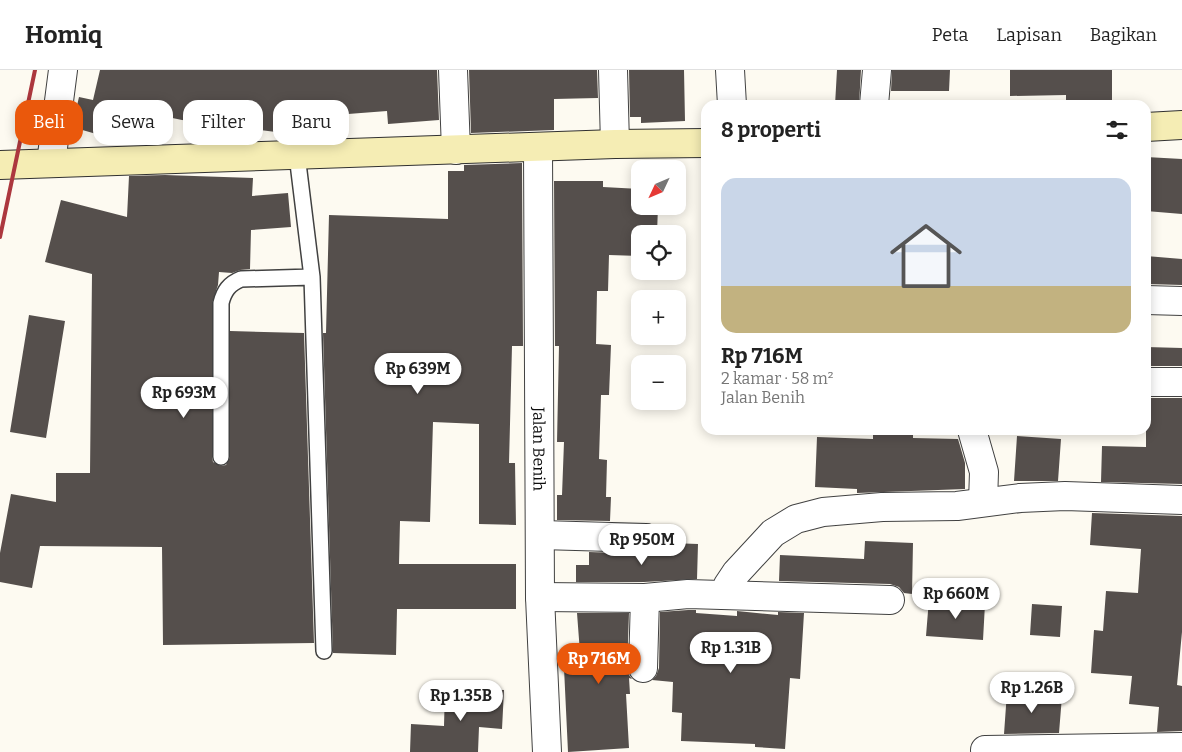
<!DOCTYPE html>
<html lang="id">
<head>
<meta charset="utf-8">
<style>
	body { margin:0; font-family:Bitter,serif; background:#f6f6f6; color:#222; height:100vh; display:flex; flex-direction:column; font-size:19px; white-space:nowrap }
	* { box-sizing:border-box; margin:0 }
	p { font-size:16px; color:#767676 }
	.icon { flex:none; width:28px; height:28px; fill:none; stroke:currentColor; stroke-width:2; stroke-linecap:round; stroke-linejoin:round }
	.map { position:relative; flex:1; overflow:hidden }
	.details { position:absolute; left:701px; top:30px; width:450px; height:335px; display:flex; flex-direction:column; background:#fff; border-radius:15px; box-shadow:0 2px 12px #0003 }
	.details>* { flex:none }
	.guide { position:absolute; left:15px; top:30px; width:475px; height:45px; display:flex; gap:10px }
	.needle { width:32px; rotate:226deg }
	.tools { position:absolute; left:631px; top:90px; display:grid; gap:10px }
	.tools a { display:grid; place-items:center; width:55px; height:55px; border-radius:10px; background:#fff; box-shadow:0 2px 12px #0003; font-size:25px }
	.price { position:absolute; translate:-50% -42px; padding:0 11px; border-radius:18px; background:#fff; color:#222; font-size:16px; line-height:32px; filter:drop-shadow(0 1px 2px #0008) }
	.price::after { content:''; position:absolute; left:50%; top:30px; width:15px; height:11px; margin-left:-8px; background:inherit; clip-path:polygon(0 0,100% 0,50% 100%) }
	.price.active { background:#ea580c; color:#fff }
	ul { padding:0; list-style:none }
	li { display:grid; align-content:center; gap:10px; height:265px; padding:0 20px }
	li+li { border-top:1px solid #e0e0e0 }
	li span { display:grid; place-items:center; height:155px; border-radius:15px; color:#555 }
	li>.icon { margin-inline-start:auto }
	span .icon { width:90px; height:90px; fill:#fffc; stroke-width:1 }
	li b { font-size:21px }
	h2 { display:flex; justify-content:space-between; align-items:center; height:60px; padding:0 20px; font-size:21px }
	.chip { padding:0 18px; border-radius:15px; background:#fff; box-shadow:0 2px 12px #0003; font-size:18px; line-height:45px }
	.chip.active { background:#ea580c; color:#fff }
	header { display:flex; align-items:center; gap:30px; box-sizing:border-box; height:70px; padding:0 25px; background:#fff; border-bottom:1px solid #e0e0e0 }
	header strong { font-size:24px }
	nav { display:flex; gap:28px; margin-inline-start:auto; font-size:18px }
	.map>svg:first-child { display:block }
	.building { fill:#554f4c }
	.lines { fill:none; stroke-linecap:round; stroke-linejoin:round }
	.lane-casing { stroke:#414141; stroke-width:18 }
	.street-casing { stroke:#414141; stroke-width:30 }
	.secondary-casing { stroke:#303030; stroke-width:30 }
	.lane { stroke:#fff; stroke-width:15 }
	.street { stroke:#fff; stroke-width:28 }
	.secondary { stroke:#f5edb4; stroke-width:28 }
	.rail { stroke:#ac373e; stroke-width:4 }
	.labels { text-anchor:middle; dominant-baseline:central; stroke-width:5; stroke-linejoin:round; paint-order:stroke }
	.street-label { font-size:16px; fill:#0e0e0e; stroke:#fff }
</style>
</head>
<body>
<header>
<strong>Homiq</strong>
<nav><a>Peta</a><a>Lapisan</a><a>Bagikan</a></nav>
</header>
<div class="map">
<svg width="1182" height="682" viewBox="0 0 1182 682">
	<rect width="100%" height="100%" fill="#fdfaf1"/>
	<path class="building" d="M 100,0 L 437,0 L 439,50 L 388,54 L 387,41 L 335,45 L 335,68 L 276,69 L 276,62 L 182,50 L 134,40 L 124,72 L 72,57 L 79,27 L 93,30 Z
		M 469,0 L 597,0 L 598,28 L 554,29 L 554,60 L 471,63 Z
		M 629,0 L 684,0 L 685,51 L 641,53 L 641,47 L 630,47 Z
		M 837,0 L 861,0 L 859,35 L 835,35 Z
		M 892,0 L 950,0 L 949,21 L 891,21 Z
		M 1010,0 L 1112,0 L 1112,35 L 1066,35 L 1066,25 L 1010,26 Z
		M 1146,87 L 1182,89 L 1182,144 L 1146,141 Z
		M 522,93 L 523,276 L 512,276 L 509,393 L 515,393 L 516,455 L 479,454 L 479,354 L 433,352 L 430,452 L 400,451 L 399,494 L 516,494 L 516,539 L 397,539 L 396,585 L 333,583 L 323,263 L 326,263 L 329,145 L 448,149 L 448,101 L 464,101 L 464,95 Z
		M 165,105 L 253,108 L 252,126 L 288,123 L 291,157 L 251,160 L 250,199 L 240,200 L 232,203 L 219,202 L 218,215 L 212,233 L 212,387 L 213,392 L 221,396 L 226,395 L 230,387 L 230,261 L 304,263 L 314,573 L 163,575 L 162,477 L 40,476 L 32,518 L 0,512 L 0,483 L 11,424 L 56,432 L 56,403 L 90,403 L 92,204 L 45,192 L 61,130 L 127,147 L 129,106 Z
		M 554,111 L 603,111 L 603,117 L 640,119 L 640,136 L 658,136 L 657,164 L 640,164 L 640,186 L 609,185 L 608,221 L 597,221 L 596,274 L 611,275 L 609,325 L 601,325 L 599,389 L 607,390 L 606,427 L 611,427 L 610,451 L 557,450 L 557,425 L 562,425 L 564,372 L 557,372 L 559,276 L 555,276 Z
		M 1146,186 L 1182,189 L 1182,215 L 1146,214 Z
		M 29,245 L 65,251 L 46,368 L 10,362 Z
		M 1146,277 L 1182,278 L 1182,296 L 1146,296 Z
		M 1146,328 L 1182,328 L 1182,414 L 1101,412 L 1102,376 L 1146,377 Z
		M 873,360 L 913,360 L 913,368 L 958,369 L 965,393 L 965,419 L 857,423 L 857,419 L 815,417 L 817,367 L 873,369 Z
		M 1017,366 L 1061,369 L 1058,411 L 1014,411 Z
		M 1092,443 L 1182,446 L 1182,562 L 1177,615 L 1182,616 L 1182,661 L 1157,662 L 1159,637 L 1129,634 L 1132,606 L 1091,603 L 1094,560 L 1103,561 L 1106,521 L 1138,523 L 1141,479 L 1090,475 Z
		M 865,471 L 913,473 L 912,524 L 904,523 L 899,517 L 890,514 L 779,511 L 780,485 L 864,489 Z
		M 671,473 L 698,474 L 697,509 L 644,512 L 576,512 L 576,495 L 589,495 L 589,482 L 646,484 L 655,480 L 671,481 Z
		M 929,529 L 985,534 L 983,570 L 926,566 Z
		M 1032,534 L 1062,536 L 1060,567 L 1030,565 Z
		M 688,540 L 696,540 L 696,543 L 737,546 L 737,541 L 778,545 L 778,542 L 804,543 L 800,609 L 790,608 L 785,679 L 755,677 L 755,674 L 681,671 L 682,643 L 672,642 L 673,612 L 652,610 L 656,606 L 659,598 L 660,542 Z
		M 577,543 L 629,543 L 627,598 L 629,605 L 632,609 L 629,608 L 630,624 L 626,624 L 629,678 L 568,682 L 564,598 L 581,596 Z
		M 445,618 L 504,620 L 502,659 L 479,657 L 478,682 L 410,682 L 411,654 L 444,656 Z
		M 1007,622 L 1062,626 L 1059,663 L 1004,664 Z"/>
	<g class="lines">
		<g class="lane-casing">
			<path id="lane" d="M 297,85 L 312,207 L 324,581
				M 221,387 L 221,233 C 224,221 229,214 241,209 L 312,207"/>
		</g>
		<g class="street-casing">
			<g id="street">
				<path d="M 453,0 L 456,80"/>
				<path d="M 613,0 L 615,74"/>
				<path d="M 730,0 L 732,35"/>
				<path d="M 874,35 L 877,0"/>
				<path id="s1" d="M 538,77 L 540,527 L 547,682"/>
				<path d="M 51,93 L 63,0"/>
				<path d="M 1146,230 L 1182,231"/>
				<path d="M 1146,312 L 1182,312"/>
				<path d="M 972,360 L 984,402 L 983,432"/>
				<path d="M 541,465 L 646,468"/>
				<path d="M 724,525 L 728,515 L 736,503 L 773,463 L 796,449 L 823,442 L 882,437 L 957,436 L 1020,428 L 1065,426 L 1182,430"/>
				<path d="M 540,527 L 645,528 L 688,524 L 890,530"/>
				<path d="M 643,598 L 645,528"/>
				<path d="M 985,680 L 1182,677"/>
			</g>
		</g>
		<g class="secondary-casing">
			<path id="secondary" d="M 1146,57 L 1182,55
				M 0,95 L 615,74 L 706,73"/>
		</g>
		<use href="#lane" class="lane"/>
		<use href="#street" class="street"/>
		<use href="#secondary" class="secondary"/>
		<path class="rail" d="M 0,167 L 35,0"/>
	</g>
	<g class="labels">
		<g class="street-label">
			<text stroke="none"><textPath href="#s1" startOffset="302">Jalan Benih</textPath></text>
		</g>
	</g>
</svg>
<div class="tools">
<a><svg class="needle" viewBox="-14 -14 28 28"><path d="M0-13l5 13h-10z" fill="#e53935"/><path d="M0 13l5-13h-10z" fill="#767676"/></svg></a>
<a><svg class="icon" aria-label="locate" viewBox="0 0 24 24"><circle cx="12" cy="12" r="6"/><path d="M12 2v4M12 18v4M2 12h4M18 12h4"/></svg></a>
<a>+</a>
<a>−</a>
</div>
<b class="price" style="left:418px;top:325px">Rp 639M</b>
<b class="price" style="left:184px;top:349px">Rp 693M</b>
<b class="price" style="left:642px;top:496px">Rp 950M</b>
<b class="price" style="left:956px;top:550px">Rp 660M</b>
<b class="price" style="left:731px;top:604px">Rp 1.31B</b>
<b class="price active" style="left:599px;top:615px">Rp 716M</b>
<b class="price" style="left:1032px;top:644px">Rp 1.26B</b>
<b class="price" style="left:461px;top:652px">Rp 1.35B</b>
<div class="guide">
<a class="chip active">Beli</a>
<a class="chip">Sewa</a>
<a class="chip">Filter</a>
<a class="chip">Baru</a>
</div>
<section class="details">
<h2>8 properti<svg class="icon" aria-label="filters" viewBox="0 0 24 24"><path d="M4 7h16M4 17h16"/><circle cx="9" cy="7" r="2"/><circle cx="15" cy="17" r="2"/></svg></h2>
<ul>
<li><span style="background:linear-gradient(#c9d6e8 70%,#c2b280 0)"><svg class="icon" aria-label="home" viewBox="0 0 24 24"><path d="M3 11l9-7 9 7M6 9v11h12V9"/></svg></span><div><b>Rp 716M</b><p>2 kamar · 58 m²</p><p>Jalan Benih</p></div></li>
</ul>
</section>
</div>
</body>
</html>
